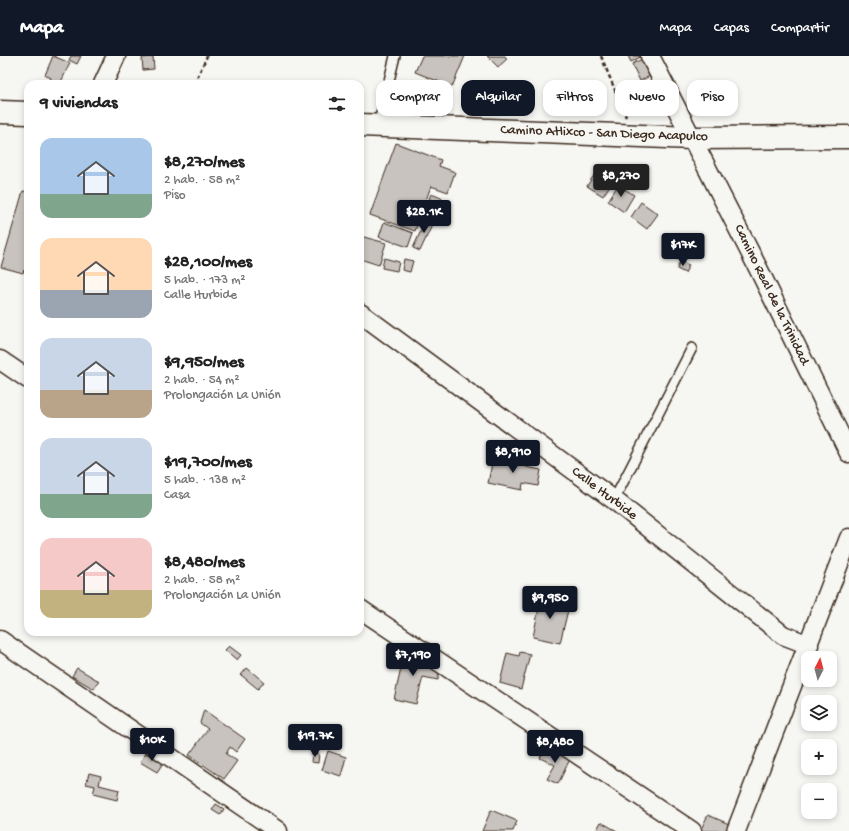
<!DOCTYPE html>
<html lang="es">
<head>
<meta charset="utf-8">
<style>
	body { margin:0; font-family:"Gochi Hand",sans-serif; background:#f6f6f6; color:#222; height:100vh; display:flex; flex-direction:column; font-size:15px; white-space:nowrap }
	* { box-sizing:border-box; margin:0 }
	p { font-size:13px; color:#767676 }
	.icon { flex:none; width:22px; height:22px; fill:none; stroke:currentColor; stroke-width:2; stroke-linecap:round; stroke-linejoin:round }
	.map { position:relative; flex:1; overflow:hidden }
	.sheet { position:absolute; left:24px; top:24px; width:340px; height:556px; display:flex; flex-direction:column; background:#fff; border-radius:12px; box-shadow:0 2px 6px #0003 }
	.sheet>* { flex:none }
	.top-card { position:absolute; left:376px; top:24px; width:380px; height:36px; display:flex; gap:8px }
	.needle { width:26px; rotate:6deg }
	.controls { position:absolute; left:801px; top:595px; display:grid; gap:8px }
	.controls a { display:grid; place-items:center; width:36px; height:36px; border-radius:8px; background:#fff; box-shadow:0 2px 6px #0003; font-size:20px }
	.price { position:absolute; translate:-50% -34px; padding:0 9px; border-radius:4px; background:#111827; color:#fff; font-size:13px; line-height:26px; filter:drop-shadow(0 1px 2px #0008) }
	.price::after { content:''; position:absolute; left:50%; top:24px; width:12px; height:9px; margin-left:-6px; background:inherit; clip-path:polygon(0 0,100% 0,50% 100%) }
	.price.selected { background:#222; color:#fff }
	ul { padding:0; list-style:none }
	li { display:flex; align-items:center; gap:12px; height:100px; padding:0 16px }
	li span { display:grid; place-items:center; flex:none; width:112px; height:80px; border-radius:12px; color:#555 }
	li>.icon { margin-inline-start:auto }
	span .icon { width:48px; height:48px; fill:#fffc; stroke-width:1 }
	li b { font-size:17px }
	h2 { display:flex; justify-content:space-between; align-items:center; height:48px; padding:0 16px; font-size:17px }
	.pill { padding:0 14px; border-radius:12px; background:#fff; box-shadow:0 2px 6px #0003; font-size:14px; line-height:36px }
	.pill.selected { background:#111827; color:#fff }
	header { display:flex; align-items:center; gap:24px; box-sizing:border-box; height:56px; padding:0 20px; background:#111827; color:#fff }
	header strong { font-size:19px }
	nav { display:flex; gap:22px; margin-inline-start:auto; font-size:14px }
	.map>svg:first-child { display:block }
	.building { fill:#c8c3be; stroke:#3b2a1e }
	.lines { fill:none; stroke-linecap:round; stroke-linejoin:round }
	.lane-casing { stroke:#3b2a1e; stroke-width:12 }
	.street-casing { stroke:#3b2a1e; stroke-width:21 }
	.secondary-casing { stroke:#3b2a1e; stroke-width:25 }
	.path { stroke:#3b2a1e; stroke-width:2.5; stroke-dasharray:4 3; stroke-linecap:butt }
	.lane { stroke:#f6f6f2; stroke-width:9 }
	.street { stroke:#f6f6f2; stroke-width:18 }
	.secondary { stroke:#f6f6f2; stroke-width:22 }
	.labels { text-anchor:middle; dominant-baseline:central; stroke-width:3.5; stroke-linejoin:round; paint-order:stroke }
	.street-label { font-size:14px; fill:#3b2a1e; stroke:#f6f6f2 }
</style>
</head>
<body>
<header>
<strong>Mapa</strong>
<nav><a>Mapa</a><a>Capas</a><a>Compartir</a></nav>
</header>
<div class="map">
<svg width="849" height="775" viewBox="0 0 849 775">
	<rect width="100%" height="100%" fill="#f6f6f2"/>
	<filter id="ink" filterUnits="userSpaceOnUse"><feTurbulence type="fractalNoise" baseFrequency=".025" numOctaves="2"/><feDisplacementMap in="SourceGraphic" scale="8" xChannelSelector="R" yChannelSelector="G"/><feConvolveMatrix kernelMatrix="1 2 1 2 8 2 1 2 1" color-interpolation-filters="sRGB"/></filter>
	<g filter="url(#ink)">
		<path class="building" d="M 53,0 L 70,7 L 60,28 L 49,28 L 51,22 L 45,19 Z
			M 71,0 L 81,0 L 77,8 L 69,4 Z
			M 422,0 L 465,0 L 452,31 L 415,16 Z
			M 487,0 L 505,0 L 507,3 L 498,11 Z
			M 628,0 L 642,0 L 631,6 Z
			M 153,1 L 154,13 L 143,14 L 142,2 Z
			M 644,2 L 652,19 L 640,25 L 632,8 Z
			M 396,87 L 441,104 L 439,110 L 455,116 L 448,136 L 431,130 L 415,175 L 370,159 Z
			M 598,113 L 614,123 L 603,140 L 587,130 Z
			M 618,129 L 634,139 L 624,156 L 608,145 Z
			M 23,135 L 28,136 L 28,215 L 24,214 L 23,217 L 1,211 Z
			M 431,138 L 442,142 L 440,147 L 429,143 Z
			M 641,146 L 658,158 L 647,173 L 631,161 Z
			M 428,147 L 437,150 L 434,160 L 425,157 Z
			M 427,162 L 434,165 L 420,195 L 413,192 Z
			M 384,166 L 413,177 L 408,191 L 379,181 Z
			M 360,180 L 386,187 L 379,209 L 360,203 Z
			M 384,202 L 399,206 L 397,215 L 382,212 Z
			M 404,203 L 413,205 L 410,216 L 402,214 Z
			M 680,205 L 689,209 L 685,217 L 677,213 Z
			M 506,401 L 527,405 L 526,411 L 541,414 L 538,430 L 523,427 L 522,434 L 488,427 L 493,402 L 505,404 Z
			M 542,537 L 568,554 L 560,587 L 533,581 Z
			M 229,590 L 241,599 L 237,604 L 225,594 Z
			M 406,591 L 439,616 L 438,624 L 423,621 L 416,648 L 394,643 Z
			M 520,596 L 530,598 L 521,633 L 500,627 L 507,597 L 519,600 Z
			M 77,612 L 99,625 L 94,633 L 72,620 Z
			M 247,612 L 264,626 L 258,633 L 241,619 Z
			M 204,654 L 245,683 L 236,696 L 230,691 L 226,698 L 237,705 L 224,723 L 189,699 L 208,673 L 200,667 Z
			M 545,691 L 570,703 L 558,728 L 547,723 L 555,709 L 540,702 Z
			M 328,695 L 346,701 L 341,720 L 322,714 Z
			M 146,697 L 163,707 L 157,716 L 140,706 Z
			M 312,697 L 319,698 L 318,707 L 311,706 Z
			M 89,717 L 101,720 L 99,729 L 119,734 L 117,744 L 93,738 L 95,730 L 86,728 Z
			M 216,748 L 224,753 L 220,759 L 212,754 Z
			M 491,754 L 517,765 L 513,775 L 482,775 Z
			M 708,759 L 729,768 L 726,775 L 700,775 Z
			M 601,766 L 617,775 L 596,775 Z"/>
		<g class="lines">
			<g class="lane-casing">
				<path id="lane" d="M 378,70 L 395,0
					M 614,444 L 692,292"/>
			</g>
			<g class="street-casing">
				<path id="street" d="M 650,0 L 758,212 L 849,397
					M 103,28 L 116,0
					M 360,257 L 614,444 L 783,579 L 809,589
					M 0,304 L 28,323
					M 360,553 L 692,775
					M 0,584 L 278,775
					M 736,775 L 849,482"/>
			</g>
			<g class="secondary-casing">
				<path id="secondary" d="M 0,56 L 28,57
					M 360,69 L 692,82 L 849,81"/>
			</g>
			<path class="path" d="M 601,0 L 626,61
				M 194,28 L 207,0"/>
			<use href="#lane" class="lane"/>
			<use href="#street" class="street"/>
			<use href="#secondary" class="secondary"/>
		</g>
	</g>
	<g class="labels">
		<g class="street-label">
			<text transform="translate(604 78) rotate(2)">Camino Atlixco - San Diego Acapulco</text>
			<text transform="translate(771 239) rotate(64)">Camino Real de la Trinidad</text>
			<text transform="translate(604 438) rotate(37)">Calle Iturbide</text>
		</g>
	</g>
</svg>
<div class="controls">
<a><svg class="needle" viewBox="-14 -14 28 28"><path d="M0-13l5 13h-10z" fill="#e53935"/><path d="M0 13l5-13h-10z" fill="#767676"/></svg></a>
<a><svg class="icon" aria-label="layers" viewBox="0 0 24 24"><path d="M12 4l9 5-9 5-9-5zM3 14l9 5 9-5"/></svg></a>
<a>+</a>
<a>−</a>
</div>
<b class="price selected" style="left:621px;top:142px">$8,270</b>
<b class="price" style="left:424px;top:178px">$28.1K</b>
<b class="price" style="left:683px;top:211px">$17K</b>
<b class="price" style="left:513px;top:418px">$8,910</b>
<b class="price" style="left:550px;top:564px">$9,950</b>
<b class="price" style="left:413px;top:621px">$7,190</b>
<b class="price" style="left:315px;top:702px">$19.7K</b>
<b class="price" style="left:152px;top:706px">$10K</b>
<b class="price" style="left:555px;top:708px">$8,480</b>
<div class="top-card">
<a class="pill">Comprar</a>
<a class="pill selected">Alquilar</a>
<a class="pill">Filtros</a>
<a class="pill">Nuevo</a>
<a class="pill">Piso</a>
</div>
<section class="sheet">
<h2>9 viviendas<svg class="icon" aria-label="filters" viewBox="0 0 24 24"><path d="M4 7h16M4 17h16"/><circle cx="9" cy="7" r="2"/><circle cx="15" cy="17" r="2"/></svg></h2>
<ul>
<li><span style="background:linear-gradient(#a9c7e8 70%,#7fa58c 0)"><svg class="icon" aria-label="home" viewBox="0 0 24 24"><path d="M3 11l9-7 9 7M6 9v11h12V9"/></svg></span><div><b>$8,270/mes</b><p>2 hab. · 58 m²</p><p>Piso</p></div></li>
<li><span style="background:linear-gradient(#ffd9b3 65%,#9aa5b1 0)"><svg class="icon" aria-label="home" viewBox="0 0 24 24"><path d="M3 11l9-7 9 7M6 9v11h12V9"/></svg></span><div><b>$28,100/mes</b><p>5 hab. · 173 m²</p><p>Calle Iturbide</p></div></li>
<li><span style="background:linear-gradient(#c9d6e8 65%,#b9a48a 0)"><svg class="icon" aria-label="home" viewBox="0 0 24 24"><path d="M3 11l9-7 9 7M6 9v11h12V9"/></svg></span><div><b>$9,950/mes</b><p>2 hab. · 54 m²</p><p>Prolongación La Unión</p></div></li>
<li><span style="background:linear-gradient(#c9d6e8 70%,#7fa58c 0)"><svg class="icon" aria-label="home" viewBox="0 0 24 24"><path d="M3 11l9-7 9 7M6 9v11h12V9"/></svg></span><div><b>$19,700/mes</b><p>5 hab. · 138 m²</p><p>Casa</p></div></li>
<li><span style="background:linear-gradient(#f6c9c9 65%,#c2b280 0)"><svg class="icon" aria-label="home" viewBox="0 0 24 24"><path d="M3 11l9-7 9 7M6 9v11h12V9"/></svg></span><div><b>$8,480/mes</b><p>2 hab. · 58 m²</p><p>Prolongación La Unión</p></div></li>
</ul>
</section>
</div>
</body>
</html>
